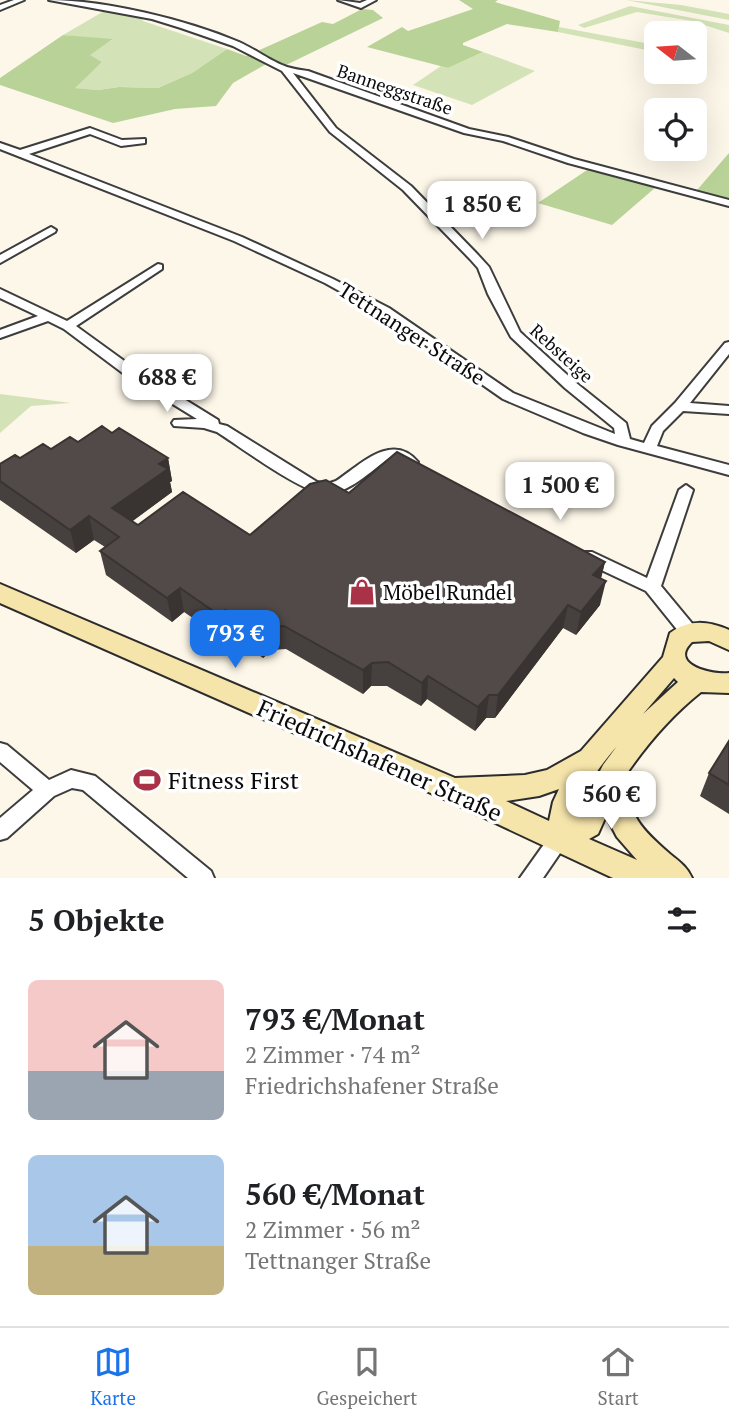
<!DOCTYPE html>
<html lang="de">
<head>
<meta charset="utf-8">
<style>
	body { margin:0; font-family:"PT Serif",serif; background:#f6f6f6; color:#202124; height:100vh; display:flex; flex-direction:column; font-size:26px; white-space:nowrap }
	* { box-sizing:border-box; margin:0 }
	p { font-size:23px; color:#757577 }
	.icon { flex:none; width:38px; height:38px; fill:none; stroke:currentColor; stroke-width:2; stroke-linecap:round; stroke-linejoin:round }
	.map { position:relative; height:878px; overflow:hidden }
	.drawer { display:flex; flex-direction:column; background:#fff; flex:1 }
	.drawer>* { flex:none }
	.needle { width:46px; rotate:287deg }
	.tools { position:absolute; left:644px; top:21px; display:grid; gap:14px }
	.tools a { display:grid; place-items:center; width:63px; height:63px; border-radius:10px; background:#fff; box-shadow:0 7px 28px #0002; font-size:35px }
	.price { position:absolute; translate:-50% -60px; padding:0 16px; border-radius:14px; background:#fff; color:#222; font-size:23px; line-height:46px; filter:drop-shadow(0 2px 4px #0008) }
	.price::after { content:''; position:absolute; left:50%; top:42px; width:21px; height:16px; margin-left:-10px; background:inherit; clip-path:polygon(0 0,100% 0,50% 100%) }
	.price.on { background:#1a73e8; color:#fff }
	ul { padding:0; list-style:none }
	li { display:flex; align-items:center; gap:21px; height:175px; padding:0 28px }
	li span { display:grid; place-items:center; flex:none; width:196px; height:140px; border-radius:10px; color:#555 }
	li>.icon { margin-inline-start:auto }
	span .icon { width:84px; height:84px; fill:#fffc; stroke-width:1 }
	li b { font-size:30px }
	h2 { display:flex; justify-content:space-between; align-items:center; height:84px; padding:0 28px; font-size:30px }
	.tabs { display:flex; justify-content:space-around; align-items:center; height:98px; border-top:2px solid #e0e0e0; background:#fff; font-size:19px; color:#757577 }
	.tabs a { display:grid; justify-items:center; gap:4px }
	.tabs .on { color:#1a73e8 }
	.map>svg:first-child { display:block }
	.green { fill:#d3e3b7 }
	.forest { fill:#b9d298 }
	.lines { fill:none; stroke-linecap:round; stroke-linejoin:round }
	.street-casing { stroke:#3d3d3d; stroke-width:4 }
	.secondary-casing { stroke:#2c2c2c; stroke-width:4 }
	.street { fill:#fff; fill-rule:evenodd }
	.secondary { fill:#f6e5ab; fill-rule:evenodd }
	.wall { fill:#46403e }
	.shaded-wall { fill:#393432 }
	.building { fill:#514a48; stroke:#393432; stroke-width:2 }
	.labels { text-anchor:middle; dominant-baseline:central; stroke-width:7; stroke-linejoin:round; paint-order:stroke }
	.far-street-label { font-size:18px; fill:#0a0a0a; stroke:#fff }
	.street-label { font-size:21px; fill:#0a0a0a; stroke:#fff }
	.poi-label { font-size:21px; fill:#0a0a0a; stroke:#fff; text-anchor:start }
	.near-street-label { font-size:24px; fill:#0a0a0a; stroke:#fff }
	.near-poi-label { font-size:24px; fill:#0a0a0a; stroke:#fff; text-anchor:start }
</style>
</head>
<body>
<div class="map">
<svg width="729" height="878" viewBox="0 0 729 878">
	<rect width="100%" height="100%" fill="#fdf7e9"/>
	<path class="green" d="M 626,0 L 681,5 L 729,14 L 729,20 Z
		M 630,6 L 729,25 L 729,33 L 692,21 L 637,12 L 584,28 L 578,25 Z
		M 106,10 L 141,17 L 143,21 L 227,49 L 192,73 L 158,88 L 119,87 L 98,90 L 74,88 L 102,62 L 89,55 L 112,40 L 63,35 Z
		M 559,27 L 656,45 L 656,52 L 558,32 Z
		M 483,52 L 535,71 L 472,105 L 413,85 L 441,66 L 448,68 Z
		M 0,394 L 71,403 L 31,406 L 0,433 Z"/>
	<path class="forest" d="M 459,0 L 498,0 L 495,2 L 560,21 L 558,32 L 507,24 L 463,43 L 463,45 L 483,52 L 448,68 L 367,47 L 402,27 L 408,31 L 473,9 Z
		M 362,9 L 373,10 L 383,18 L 284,66 L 268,63 L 233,83 L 216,106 L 175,109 L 113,123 L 0,85 L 0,78 L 63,35 L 113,39 L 90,55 L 102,62 L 75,88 L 98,90 L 119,87 L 158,88 L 192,73 L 227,49 L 246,56 L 322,22 L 333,24 Z
		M 729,153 L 729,199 L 697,190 Z
		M 590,168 L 656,187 L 612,225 L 538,203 Z"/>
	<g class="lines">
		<g class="street-casing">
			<path id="street" d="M 14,0 L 24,0 L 0,10 L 0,5 Z
				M 49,0 C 105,0 187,20 239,42 C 255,49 270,61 287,67 C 293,69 301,70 308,71 L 469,129 L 508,137 L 574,159 L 729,200 L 729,206 L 568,163 L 503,141 L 464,133 L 293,73 L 336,128 L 411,186 L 478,255 L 489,267 L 520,332 L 575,382 L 626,423 L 630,439 L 644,443 L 652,426 L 675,403 L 725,343 L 729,342 L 729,354 L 690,403 L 729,406 L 729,414 L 683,411 L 663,431 L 657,446 L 729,465 L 729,475 L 618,445 L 583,433 L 503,399 L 381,314 L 325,283 L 234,241 L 0,149 L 0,143 L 20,150 L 90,128 L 122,140 L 145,139 L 145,143 L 121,146 L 90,134 L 29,154 L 242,237 L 333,279 L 389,308 L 513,393 L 615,434 L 614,428 L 565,388 L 511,337 L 488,294 L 478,268 L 470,259 L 403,190 L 330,132 L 282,71 L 233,46 L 181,28 L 152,19 Z
				M 338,0 L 360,3 L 367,0 L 376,0 L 361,8 Z
				M 51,227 L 56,230 L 55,232 L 0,263 L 0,255 Z
				M 158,264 L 162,265 L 162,269 L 76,326 L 134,368 L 218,420 L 219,424 L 227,426 L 317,482 L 327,484 L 336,481 C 360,465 392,431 418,462 L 416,465 L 411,467 L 393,458 L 389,458 C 371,471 349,493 327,494 C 305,495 239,446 217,432 L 204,428 L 174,426 L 172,423 L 174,420 L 197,419 L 124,374 L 64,329 L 48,321 L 0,338 L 0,330 L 38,316 L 0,298 L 0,289 L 67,321 Z
				M 686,485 L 693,490 L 661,586 L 695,627 L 697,632 L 695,637 L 689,639 L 683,637 L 646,591 L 580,560 L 578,556 L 580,552 L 592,552 L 647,578 L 679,490 Z
				M 0,743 L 7,745 L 49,780 L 71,770 L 95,776 L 211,871 L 214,878 L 188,878 L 83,790 L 72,788 L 54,796 L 7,838 L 0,840 L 0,818 L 33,790 L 0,762 Z
				M 559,830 L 566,833 L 569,840 L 543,878 L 520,878 L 552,833 Z"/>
		</g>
		<g class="secondary-casing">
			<path id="secondary" d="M 0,584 L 455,778 L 525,775 L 547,770 L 581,751 L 663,657 L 670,633 C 689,619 708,621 729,630 L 729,650 L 709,641 L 692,642 C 668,665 713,675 729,673 L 729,693 L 701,692 C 671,716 647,744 625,776 C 629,816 640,828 670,854 C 680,862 687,867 692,878 L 613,878 L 442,798 L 0,603 ZM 674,678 L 678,682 L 643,714 ZM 617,746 L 603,765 L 577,817 C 581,790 600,766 617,746 ZM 559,789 L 553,802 L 549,821 L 506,801 L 539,796 ZM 606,816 L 617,837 L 637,860 L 589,839 L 598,834 Z"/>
		</g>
		<use href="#street" class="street"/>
		<use href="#secondary" class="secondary"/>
	</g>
	<path class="wall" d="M 112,433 L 168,458 L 172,481 L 170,482 L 172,492 L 132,521 L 138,525 L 250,535 L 349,493 L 605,562 L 601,579 L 600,605 L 576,635 L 563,628 L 495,718 L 486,718 L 475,731 L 427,699 L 421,706 L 387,686 L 371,686 L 363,694 L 286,649 L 272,650 L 263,658 L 228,633 L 222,638 L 184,612 L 172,622 L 106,575 L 100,551 L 105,547 L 94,540 L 76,553 L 0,500 L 0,464 Z
		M 729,741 L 729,814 L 700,796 L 709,773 Z"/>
	<path class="shaded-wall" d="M 168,458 L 172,481 L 170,482 L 172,492 L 118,532 L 112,508 L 159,464 Z
		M 89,516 L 94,540 L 76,553 L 70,530 Z
		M 605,562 L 599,585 L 593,575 Z
		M 606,581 L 600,605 L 576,635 L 581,612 Z
		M 180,588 L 184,612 L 172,622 L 167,598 Z
		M 568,605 L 563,628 L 495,718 L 498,695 Z
		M 225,610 L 228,633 L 222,638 L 219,615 Z
		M 270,627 L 272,650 L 263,658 L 261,635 Z
		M 372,663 L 371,686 L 363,694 L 363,670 Z
		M 428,676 L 427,699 L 421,706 L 422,683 Z
		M 489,695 L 486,718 L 475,731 L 478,707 Z"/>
	<path class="building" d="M 102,426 L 112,433 L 119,428 L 168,458 L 159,464 L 168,469 L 112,508 L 138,525 L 183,492 L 250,535 L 310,484 L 326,480 L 349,493 L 397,452 L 605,562 L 593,575 L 606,581 L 581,612 L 568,605 L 498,695 L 489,695 L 478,707 L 428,676 L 422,683 L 388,662 L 372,663 L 363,670 L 284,626 L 270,627 L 261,635 L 225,610 L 219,615 L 180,588 L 167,598 L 100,551 L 119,537 L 89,516 L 70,530 L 0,481 L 0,464 L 15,455 L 20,458 L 43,444 L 51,449 L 70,437 L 78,442 Z
		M 729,741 L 729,785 L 709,773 Z"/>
	<defs>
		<g id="shop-bare" transform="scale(2.1)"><path d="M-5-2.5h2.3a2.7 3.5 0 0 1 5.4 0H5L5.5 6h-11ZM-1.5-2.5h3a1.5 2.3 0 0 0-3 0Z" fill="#aa3246" stroke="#fff" stroke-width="2.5" paint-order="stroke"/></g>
		<g id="stadium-bare" transform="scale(2.1)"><path d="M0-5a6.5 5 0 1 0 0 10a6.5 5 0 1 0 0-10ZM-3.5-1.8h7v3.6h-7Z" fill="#aa3246" stroke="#fff" stroke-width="2.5" paint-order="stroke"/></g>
	</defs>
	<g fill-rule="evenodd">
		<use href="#shop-bare" x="362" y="592"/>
		<use href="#stadium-bare" x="147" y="780"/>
	</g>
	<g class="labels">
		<g class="far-street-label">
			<text transform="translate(395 89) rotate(19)">Banneggstraße</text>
			<text transform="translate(562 353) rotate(42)">Rebsteige</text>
		</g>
		<g class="street-label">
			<text transform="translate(412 333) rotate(33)">Tettnanger Straße</text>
		</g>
		<g class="poi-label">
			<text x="383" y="592">Möbel Rundel</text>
		</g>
		<g class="near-street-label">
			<text transform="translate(380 760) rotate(24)">Friedrichshafener Straße</text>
		</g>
		<g class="near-poi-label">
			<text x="168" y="780">Fitness First</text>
		</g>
	</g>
</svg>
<div class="tools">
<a><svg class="needle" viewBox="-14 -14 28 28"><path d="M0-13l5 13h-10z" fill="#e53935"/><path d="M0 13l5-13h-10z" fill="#757577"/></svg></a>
<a><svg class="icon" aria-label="locate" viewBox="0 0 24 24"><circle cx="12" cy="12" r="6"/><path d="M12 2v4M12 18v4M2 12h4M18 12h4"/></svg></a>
</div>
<b class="price" style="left:482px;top:241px">1 850 €</b>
<b class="price" style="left:167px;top:414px">688 €</b>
<b class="price" style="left:560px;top:522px">1 500 €</b>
<b class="price on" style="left:235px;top:670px">793 €</b>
<b class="price" style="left:611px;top:831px">560 €</b>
</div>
<section class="drawer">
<h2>5 Objekte<svg class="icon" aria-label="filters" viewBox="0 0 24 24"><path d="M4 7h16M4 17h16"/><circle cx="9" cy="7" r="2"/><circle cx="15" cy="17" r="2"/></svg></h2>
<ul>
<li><span style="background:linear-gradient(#f6c9c9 65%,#9aa5b1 0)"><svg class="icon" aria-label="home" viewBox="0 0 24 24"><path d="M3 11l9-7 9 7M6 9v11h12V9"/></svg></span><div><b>793 €/Monat</b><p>2 Zimmer · 74 m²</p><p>Friedrichshafener Straße</p></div></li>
<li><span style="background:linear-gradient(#a9c7e8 65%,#c2b280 0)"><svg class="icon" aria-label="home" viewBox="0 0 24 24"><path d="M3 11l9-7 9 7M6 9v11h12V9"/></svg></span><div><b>560 €/Monat</b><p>2 Zimmer · 56 m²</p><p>Tettnanger Straße</p></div></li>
</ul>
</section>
<nav class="tabs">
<a class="on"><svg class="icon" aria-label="map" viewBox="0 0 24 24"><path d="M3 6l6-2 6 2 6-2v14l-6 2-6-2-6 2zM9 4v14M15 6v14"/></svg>Karte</a>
<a><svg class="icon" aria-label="saved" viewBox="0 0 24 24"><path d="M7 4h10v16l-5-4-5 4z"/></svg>Gespeichert</a>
<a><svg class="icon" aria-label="home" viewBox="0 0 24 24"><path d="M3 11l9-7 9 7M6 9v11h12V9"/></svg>Start</a>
</nav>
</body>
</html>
